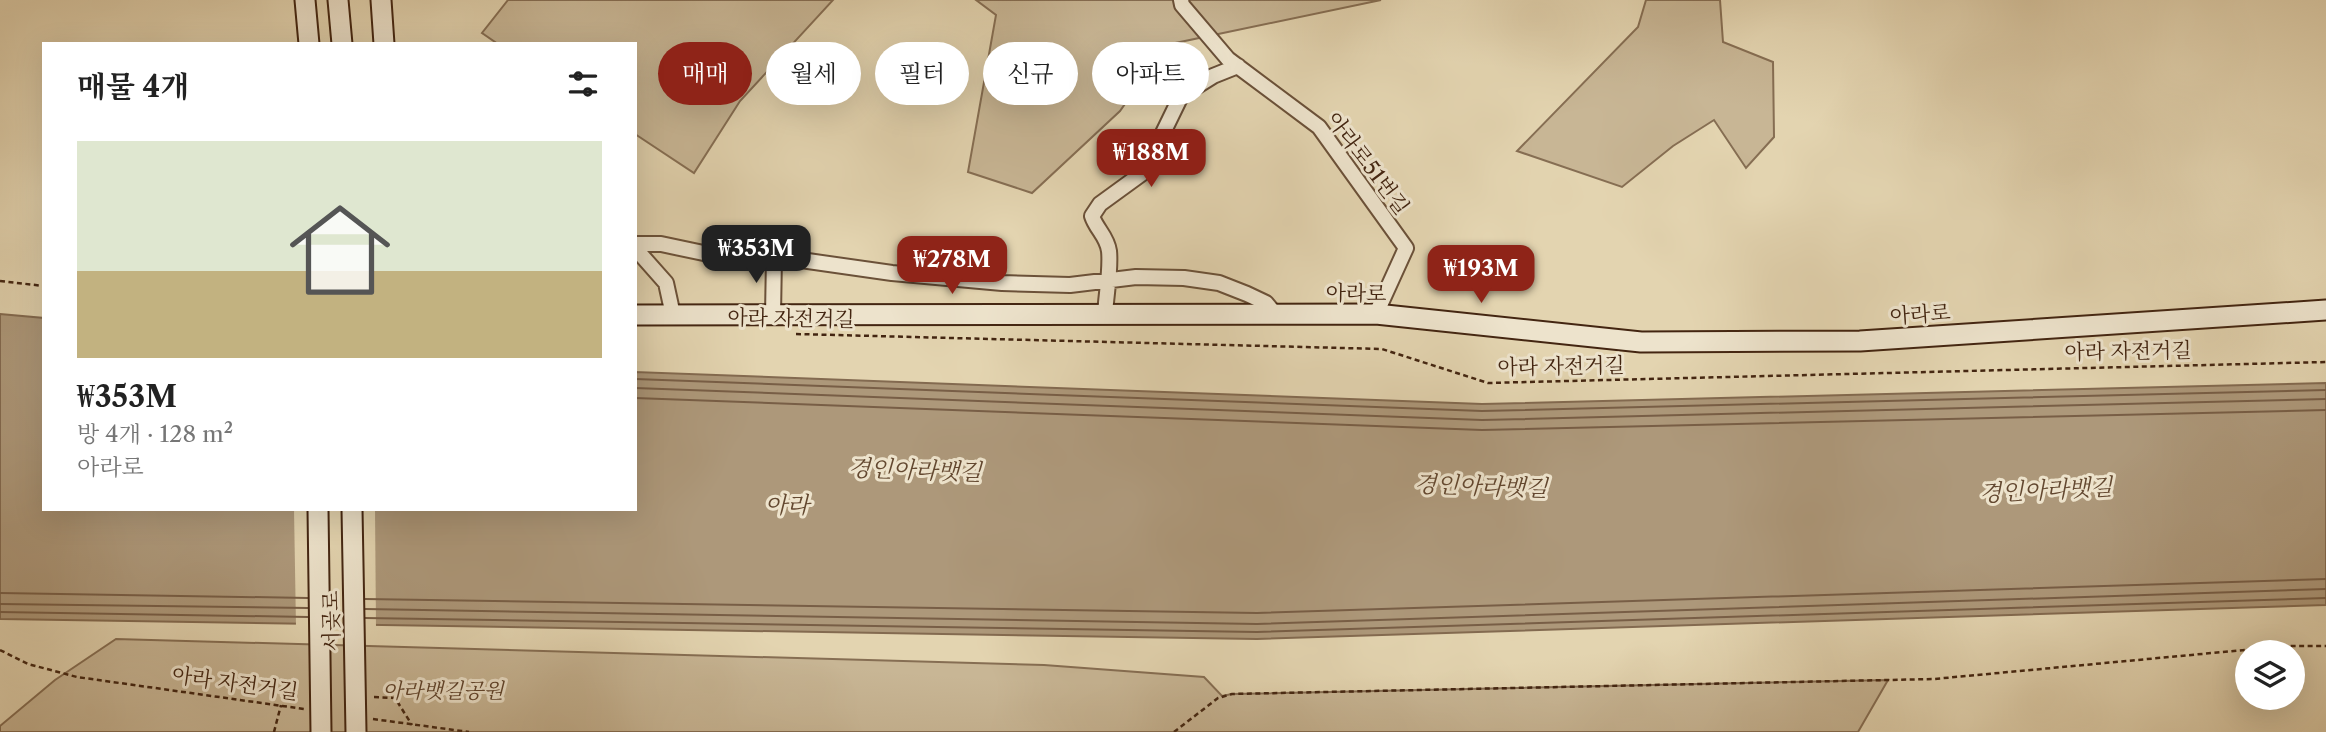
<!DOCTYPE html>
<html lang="ko">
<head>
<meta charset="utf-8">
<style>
	body { margin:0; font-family:"Libre Caslon Text","Noto Serif KR",serif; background:#f2f2f2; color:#222; height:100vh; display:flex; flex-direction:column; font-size:26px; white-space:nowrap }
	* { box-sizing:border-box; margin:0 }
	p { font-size:23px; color:#767676 }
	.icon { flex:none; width:38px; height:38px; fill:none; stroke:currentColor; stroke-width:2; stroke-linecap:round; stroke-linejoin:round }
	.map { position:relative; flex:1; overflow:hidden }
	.drawer { position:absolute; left:42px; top:42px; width:595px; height:469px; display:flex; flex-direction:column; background:#fff; border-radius:0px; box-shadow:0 7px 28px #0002 }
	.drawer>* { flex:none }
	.guide { position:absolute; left:658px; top:42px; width:665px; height:63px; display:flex; gap:14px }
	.controls { position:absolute; left:2235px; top:640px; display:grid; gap:14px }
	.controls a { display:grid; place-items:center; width:70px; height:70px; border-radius:50%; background:#fff; box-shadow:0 7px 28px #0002; font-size:35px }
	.price { position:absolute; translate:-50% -60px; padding:0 16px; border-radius:14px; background:#8f2418; color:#fff; font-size:23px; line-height:46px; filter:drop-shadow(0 2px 4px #0008) }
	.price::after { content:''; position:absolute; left:50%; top:42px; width:21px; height:16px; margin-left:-10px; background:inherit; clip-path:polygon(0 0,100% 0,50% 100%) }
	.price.on { background:#222; color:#fff }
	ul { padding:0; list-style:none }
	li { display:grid; align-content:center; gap:14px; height:371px; padding:0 35px }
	li span { display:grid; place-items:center; height:217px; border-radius:0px; color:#555 }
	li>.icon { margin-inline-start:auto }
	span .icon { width:126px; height:126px; fill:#fffc; stroke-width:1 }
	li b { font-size:30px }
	h2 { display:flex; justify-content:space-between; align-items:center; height:84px; padding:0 35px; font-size:30px }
	.tag { padding:0 24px; border-radius:32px; background:#fff; box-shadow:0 7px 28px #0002; font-size:24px; line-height:63px }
	.tag.on { background:#8f2418; color:#fff }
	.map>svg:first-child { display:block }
	.green { fill:#c8b695; stroke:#866e53; stroke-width:2 }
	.water { fill:#ad987a; stroke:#836a50; stroke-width:2 }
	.pier { fill:#e3d4b0 }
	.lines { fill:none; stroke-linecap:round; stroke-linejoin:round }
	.shore { stroke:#785e46; stroke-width:2 }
	.street-casing { stroke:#6b5139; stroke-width:18 }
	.secondary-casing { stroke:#432511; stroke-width:23 }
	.path { stroke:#432511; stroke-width:2.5; stroke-dasharray:5 3.5; stroke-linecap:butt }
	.street { stroke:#ede3cc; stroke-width:14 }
	.secondary { stroke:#ede3cc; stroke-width:19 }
	.secondary-bridge-casing { stroke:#432511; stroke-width:23; stroke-linecap:butt }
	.secondary-bridge { stroke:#ede3cc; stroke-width:19 }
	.labels { text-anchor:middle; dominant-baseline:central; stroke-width:6; stroke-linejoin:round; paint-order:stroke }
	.street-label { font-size:21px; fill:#432511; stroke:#ede3cc }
	.park-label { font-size:21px; font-style:italic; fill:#5e422b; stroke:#ede3cc }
	.water-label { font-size:23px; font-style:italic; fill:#634830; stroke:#ede3cc }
</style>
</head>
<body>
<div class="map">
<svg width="2326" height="732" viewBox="0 0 2326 732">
	<rect width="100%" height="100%" fill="#e3d4b0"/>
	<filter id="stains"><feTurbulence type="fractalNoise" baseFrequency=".00286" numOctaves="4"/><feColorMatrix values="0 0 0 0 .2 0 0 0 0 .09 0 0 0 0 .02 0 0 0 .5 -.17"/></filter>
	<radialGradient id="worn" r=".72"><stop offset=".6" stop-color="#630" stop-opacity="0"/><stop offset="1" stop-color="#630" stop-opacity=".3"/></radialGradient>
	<path class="green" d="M 508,0 L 833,0 L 740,101 L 694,173 L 635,134 L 635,44 L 498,44 L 482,33 Z
		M 976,0 L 1381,0 L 1166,45 L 1120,111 L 1032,193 L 968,172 L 996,15 Z
		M 1646,0 L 1720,0 L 1723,42 L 1773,62 L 1774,137 L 1746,168 L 1714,120 L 1673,146 L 1622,187 L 1517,151 L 1638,27 Z
		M 116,639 L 1044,665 L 1204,677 L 1222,696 L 1232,694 L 1888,680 L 1858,732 L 0,732 L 0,726 L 55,680 Z"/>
	<path class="water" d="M 0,314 L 44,318 L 44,509 L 635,509 L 635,372 L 1482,404 L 2326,383 L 2326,605 L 1257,639 L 0,619 Z"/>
	<path class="pier" d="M 294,509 L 375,509 L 376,629 L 296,627 Z"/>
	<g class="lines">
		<path class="shore" d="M 635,379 L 1482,411 L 2326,390
			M 635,388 L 1482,420 L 2326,399
			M 635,398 L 1482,430 L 2326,410
			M 0,593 L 308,598
			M 365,599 L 1257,613 L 2326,579
			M 0,604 L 308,608
			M 365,609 L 1257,624 L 2326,589
			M 0,612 L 308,617
			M 365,618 L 1257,632 L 2326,598"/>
		<g class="street-casing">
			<path id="street" d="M 1181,0 L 1182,5 L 1228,59 L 1319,127 L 1406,248 L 1376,314
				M 635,244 L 661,244 L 713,255 L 766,255 L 892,273 L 1002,283 L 1070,285 L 1136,277 L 1184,278 L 1219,283 L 1247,294 L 1266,303 L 1276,315
				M 635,248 L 666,283 L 673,315
				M 773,315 L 774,256
				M 1105,315 C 1106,295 1111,270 1109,251 C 1107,236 1096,229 1092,216 L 1100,204 L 1144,172 L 1181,96 L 1213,76 L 1238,66"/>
		</g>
		<g class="secondary-casing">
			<path id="secondary" d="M 305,0 L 309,44
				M 338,0 L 342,44
				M 381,0 L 384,44
				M 635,315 L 1376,314 L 1641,342 L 1860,341 L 2326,310"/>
		</g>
		<path class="path" d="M 0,281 L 44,286
			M 796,334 L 1382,349 L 1488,383 L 2326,362
			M 0,650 L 28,664 L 77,677 L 304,709
			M 374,697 L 395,698 L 412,725
			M 373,719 L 469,732
			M 274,732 L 281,705
			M 1174,732 L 1218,698 L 1232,694 L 1934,679 L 2287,646 L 2326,646"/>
		<use href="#street" class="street"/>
		<use href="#secondary" class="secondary"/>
		<g class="secondary-bridge-casing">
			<path id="secondary-bridge" d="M 318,509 L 321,732
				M 352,509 L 356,732"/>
		</g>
		<use href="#secondary-bridge" class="secondary-bridge"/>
	</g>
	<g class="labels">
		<g class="street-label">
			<text transform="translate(1368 163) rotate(53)">아라로51번길</text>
			<text transform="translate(1356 293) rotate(1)">아라로</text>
			<text transform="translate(1920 314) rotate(-4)">아라로</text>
			<text transform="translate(791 318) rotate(1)">아라 자전거길</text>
			<text transform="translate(2128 351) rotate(-1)">아라 자전거길</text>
			<text transform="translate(1561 366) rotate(-1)">아라 자전거길</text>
			<text transform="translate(331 621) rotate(-91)">서곶로</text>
			<text transform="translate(235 683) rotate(8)">아라 자전거길</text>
		</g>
		<g class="park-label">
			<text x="443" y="690">아라뱃길공원</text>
		</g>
		<g class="water-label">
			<text transform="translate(915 470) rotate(2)">경인아라뱃길</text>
			<text transform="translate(1481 486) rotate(2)">경인아라뱃길</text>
			<text transform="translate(2046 490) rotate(-3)">경인아라뱃길</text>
			<text x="787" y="505">아라</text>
		</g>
	</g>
	<rect width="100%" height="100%" filter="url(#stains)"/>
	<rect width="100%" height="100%" fill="url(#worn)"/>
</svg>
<div class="controls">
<a><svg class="icon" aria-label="layers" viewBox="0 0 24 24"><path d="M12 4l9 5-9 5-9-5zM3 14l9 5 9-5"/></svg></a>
</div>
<b class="price" style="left:1151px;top:189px">₩188M</b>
<b class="price on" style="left:756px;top:285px">₩353M</b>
<b class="price" style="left:952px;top:296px">₩278M</b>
<b class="price" style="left:1481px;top:305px">₩193M</b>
<div class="guide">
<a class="tag on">매매</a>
<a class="tag">월세</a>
<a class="tag">필터</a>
<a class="tag">신규</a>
<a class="tag">아파트</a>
</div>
<section class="drawer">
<h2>매물 4개<svg class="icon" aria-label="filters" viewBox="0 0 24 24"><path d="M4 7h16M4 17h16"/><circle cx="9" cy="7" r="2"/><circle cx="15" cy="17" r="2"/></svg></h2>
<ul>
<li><span style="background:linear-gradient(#dfe7d0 60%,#c2b280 0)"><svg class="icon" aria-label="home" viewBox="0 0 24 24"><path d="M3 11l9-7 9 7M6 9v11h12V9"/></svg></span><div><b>₩353M</b><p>방 4개 · 128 m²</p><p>아라로</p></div></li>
</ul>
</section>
</div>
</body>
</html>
